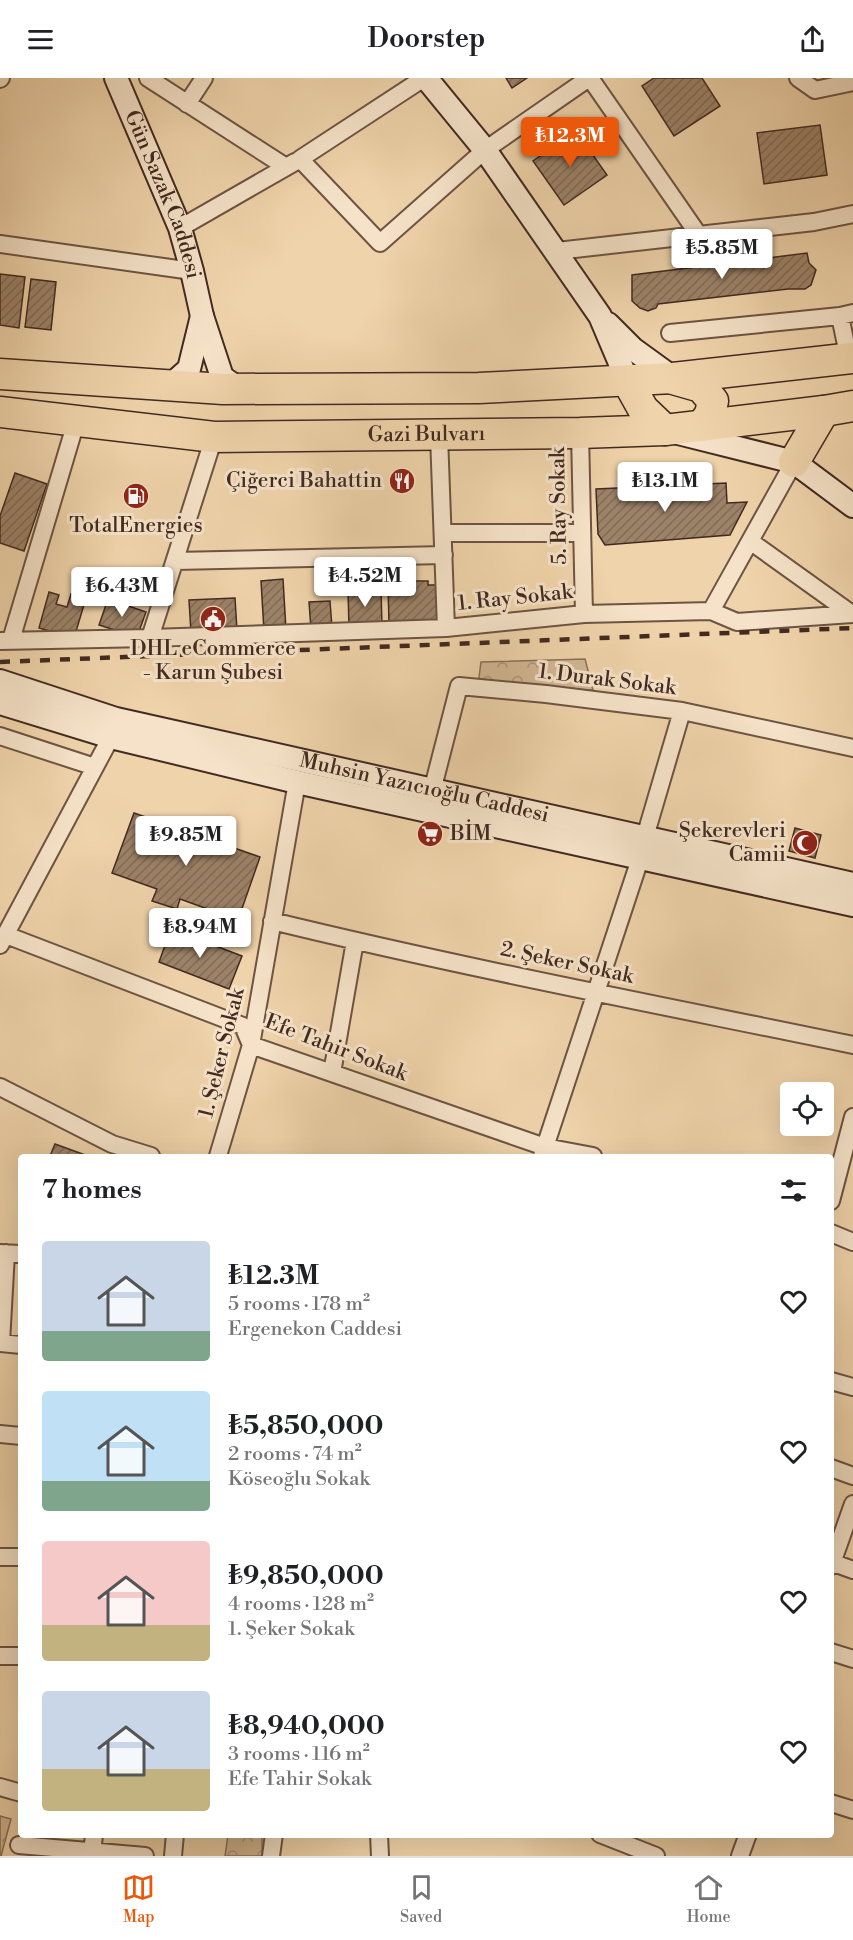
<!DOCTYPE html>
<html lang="en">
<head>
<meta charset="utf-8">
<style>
	body { margin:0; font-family:"Libre Bodoni",serif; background:#f2f2f2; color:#202124; height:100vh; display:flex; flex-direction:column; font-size:22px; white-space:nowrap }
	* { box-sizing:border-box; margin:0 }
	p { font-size:20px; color:#757577 }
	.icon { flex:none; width:33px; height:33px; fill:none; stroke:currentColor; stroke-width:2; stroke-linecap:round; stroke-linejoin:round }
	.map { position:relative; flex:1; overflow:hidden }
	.sheet { position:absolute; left:18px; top:1076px; width:816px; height:684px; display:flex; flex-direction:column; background:#fff; border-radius:6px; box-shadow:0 6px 24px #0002 }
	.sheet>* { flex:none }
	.buttons { position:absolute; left:780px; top:1004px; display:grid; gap:12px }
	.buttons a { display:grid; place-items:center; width:54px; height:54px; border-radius:6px; background:#fff; box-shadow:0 6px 24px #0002; font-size:30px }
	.price { position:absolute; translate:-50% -51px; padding:0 14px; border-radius:6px; background:#fff; color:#222; font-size:20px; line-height:39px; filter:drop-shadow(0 2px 3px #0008) }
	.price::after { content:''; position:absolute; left:50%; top:36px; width:18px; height:14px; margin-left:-9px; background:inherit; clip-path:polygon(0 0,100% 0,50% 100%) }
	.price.selected { background:#ea580c; color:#fff }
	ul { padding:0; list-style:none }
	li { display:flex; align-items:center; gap:18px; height:150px; padding:0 24px }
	li span { display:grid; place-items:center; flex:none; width:168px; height:120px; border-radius:6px; color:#555 }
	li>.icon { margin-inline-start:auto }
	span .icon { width:72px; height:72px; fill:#fffc; stroke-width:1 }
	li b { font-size:26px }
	h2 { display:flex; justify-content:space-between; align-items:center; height:72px; padding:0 24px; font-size:26px }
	header { display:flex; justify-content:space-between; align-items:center; height:78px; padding:0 24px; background:#fff; font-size:27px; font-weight:600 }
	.menu { display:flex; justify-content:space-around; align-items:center; height:84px; border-top:2px solid #e0e0e0; background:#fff; font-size:16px; color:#757577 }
	.menu a { display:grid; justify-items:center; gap:3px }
	.menu .selected { color:#ea580c }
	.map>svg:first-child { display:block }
	.park { fill:url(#park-crowns); stroke:#8a705a; stroke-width:1.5 }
	.building { fill:url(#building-hatch); stroke:#422a21; stroke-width:1.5 }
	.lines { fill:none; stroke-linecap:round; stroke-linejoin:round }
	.street-casing { stroke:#6d5443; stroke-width:20 }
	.secondary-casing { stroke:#422a21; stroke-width:26 }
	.highway-casing { stroke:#422a21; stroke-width:33 }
	.street { stroke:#f5e2c8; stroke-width:16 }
	.secondary { stroke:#f5e2c8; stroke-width:22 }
	.highway { stroke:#efd3aa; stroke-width:30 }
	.rail { stroke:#422a21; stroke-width:4.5; stroke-dasharray:10 10; stroke-linecap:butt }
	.labels { text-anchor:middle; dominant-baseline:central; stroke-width:6; stroke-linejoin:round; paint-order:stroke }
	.street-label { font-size:21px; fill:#422a21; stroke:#f5e2c8 }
	.poi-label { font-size:21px; fill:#422a21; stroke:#f5e2c8; text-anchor:end }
</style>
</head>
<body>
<header><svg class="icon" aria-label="menu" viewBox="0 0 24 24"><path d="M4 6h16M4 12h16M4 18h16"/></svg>Doorstep<svg class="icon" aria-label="share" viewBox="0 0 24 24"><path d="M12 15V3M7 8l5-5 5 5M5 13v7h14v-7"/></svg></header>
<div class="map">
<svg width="853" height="1778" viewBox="0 0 853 1778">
	<defs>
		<pattern id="park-crowns" width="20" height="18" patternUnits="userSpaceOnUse" patternTransform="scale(1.5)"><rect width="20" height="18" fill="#d2b693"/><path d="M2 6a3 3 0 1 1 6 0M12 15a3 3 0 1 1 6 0" fill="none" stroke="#ac9478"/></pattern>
		<pattern id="building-hatch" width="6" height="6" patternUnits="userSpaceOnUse" patternTransform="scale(1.5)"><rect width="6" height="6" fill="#9c8268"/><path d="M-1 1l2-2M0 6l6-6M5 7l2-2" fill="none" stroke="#816b55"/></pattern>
	</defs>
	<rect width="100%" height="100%" fill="#efd3aa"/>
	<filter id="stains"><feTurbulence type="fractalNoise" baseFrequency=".00333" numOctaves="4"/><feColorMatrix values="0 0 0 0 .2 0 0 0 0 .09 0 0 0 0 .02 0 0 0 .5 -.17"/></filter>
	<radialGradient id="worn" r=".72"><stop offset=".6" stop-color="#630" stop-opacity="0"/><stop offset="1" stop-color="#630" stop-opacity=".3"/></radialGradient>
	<path class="park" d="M 585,581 L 593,612 L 478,607 L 481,584 Z
		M 0,1738 L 11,1741 L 1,1778 L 0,1778 Z
		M 228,1757 L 262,1757 L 262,1778 L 225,1778 Z"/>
	<path class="building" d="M 506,0 L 527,0 L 512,10 Z
		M 654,0 L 702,0 L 720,28 L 674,58 L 642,8 Z
		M 820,47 L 827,97 L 764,106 L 757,55 Z
		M 576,53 L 607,97 L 564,127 L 533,83 Z
		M 807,175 L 809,185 L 816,192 L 811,207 L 805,211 L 788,211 L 658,226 L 656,230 L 648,233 L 640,230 L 632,223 L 632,197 Z
		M 0,196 L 25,199 L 19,250 L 0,247 Z
		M 31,201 L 56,204 L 51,252 L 25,249 Z
		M 15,395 L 47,406 L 24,473 L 0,465 L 0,438 Z
		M 726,405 L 727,425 L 747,424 L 730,457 L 605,467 L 598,456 L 596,411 Z
		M 283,501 L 286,552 L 264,553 L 261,503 Z
		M 400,503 L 428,503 L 428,507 L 437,507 L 438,544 L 389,545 L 388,509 L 400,509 Z
		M 381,512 L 382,548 L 349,549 L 348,513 Z
		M 49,514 L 59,517 L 56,526 L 67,529 L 71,516 L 86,520 L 74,560 L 39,550 Z
		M 235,520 L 237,553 L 191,555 L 189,522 Z
		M 108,521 L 146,534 L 137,559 L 99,547 Z
		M 330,523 L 332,550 L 311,551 L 309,524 Z
		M 134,735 L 260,779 L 238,842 L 180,821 L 177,831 L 152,823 L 157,811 L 112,795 Z
		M 795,750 L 821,757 L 815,780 L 789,773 Z
		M 171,851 L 242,878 L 229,911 L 159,884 Z
		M 55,1066 L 88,1078 L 50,1078 Z"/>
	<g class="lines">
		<g class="street-casing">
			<path id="street" d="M 148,0 L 286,89
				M 424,0 L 300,81 L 380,165 L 485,72 L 589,0
				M 590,0 L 698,156
				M 798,0 L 815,12 L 853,4
				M 0,1 L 1,0
				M 187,26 L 204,0
				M 180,150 L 295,84
				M 0,166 L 192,193
				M 557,173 L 814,144 L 853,136
				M 840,238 L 849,281
				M 670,255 L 840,238 L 853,235
				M 580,355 L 584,536
				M 439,357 L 446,550
				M 443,455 L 582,455
				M 750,463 L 852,536
				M 175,483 L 444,477
				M 711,533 L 794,384
				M 150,560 L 214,359
				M 11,562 L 76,344
				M 0,563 L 150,560 L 446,550 L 584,536 L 711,533 L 737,544 L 853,536
				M 0,658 L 95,689
				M 432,713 L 459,608 L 546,616 L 682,633 L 853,670
				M 645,759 L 682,633
				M 272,843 C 465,890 659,927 853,967
				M 6,857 L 243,948 L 251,967 L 545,1069 L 593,1078
				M 0,867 L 111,659
				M 332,995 L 355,863
				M 0,1009 L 112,1066 L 151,1078
				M 218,1078 L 251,967 L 297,704
				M 542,1078 L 640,781
				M 831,1123 L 853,1039
				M 831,1155 L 853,1164
				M 0,1175 L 21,1176
				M 0,1265 L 21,1267
				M 1,1265 L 6,1175
				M 831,1303 L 853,1309
				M 0,1356 L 21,1358
				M 831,1390 L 853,1398
				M 0,1479 L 21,1479
				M 831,1484 L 853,1492
				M 831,1488 L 853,1426
				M 831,1574 L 853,1581
				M 0,1578 L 21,1578
				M 0,1709 L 21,1715
				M 831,1725 L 853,1732
				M 379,1756 L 380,1778
				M 600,1756 L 656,1778
				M 19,1767 L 145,1778
				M 92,1778 L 94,1756
				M 173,1778 L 175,1756
				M 271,1778 L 274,1756
				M 740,1778 L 748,1756"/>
		</g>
		<g class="secondary-casing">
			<g id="secondary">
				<path id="s1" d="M 116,0 L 180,150 L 192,193 L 202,238 L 222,299 L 239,311"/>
				<path d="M 426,0 L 485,72 L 600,238 L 628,304"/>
				<path d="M 608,246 L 633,271 L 673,300"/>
				<path d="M 171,307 L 189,291 L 202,238"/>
				<path d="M 678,355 L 794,384 L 853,428"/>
				<path id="s2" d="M 0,603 L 116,641 L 853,806"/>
				<path d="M 0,625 L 111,659 L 297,704 L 853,827"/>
			</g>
		</g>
		<g class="highway-casing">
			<g id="highway">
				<path d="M 0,296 L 223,311 L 479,310 L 673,300 L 853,280"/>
				<path d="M 673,301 L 701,309 L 713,323 L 710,336 L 702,348"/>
				<path d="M 628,304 L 643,331 L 665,352"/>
				<path id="s3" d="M 0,334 L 214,359 L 580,355 L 665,352 L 824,333 L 853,328"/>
				<path d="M 794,384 L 824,333"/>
			</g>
		</g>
		<use href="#street" class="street"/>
		<use href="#secondary" class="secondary"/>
		<use href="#highway" class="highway"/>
		<path class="rail" d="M 0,584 L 853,550"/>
	</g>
	<defs>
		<g id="restaurant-disc" transform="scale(1.35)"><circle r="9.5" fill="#8f2418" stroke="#f5e2c8"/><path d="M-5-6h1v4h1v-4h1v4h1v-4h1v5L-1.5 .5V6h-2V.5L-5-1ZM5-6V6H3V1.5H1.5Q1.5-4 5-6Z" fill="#fff"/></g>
		<g id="fuel-disc" transform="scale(1.35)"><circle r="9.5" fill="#8f2418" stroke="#f5e2c8"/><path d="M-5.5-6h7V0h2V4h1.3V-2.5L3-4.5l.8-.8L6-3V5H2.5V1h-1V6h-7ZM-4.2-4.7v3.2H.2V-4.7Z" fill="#fff"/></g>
		<g id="civic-disc" transform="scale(1.35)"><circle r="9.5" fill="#8f2418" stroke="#f5e2c8"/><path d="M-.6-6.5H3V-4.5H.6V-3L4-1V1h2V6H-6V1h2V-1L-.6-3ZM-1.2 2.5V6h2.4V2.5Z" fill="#fff"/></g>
		<g id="supermarket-disc" transform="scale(1.35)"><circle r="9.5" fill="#8f2418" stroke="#f5e2c8"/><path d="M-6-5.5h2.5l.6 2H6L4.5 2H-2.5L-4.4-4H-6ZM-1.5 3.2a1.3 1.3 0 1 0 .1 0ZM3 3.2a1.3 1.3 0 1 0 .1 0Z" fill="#fff"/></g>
		<g id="mosque-disc" transform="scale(1.35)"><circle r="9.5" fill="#8f2418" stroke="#f5e2c8"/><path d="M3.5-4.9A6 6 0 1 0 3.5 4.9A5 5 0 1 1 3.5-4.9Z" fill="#fff"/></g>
	</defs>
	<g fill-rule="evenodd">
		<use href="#restaurant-disc" x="402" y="403"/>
		<use href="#fuel-disc" x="136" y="418"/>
		<use href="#civic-disc" x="213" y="541"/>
		<use href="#supermarket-disc" x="430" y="756"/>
		<use href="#mosque-disc" x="805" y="765"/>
	</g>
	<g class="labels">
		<g class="street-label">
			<text stroke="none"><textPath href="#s1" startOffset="126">Gün Sazak Caddesi</textPath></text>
			<text stroke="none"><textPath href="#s3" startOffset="428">Gazi Bulvarı</textPath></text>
			<text transform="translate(559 428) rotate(-91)">5. Ray Sokak</text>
			<text transform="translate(515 520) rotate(-6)">1. Ray Sokak</text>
			<text transform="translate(607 602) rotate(7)">1. Durak Sokak</text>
			<text stroke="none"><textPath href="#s2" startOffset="438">Muhsin Yazıcıoğlu Caddesi</textPath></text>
			<text transform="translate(567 885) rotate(12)">2. Şeker Sokak</text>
			<text transform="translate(336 970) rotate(21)">Efe Tahir Sokak</text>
			<text transform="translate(222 975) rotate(-76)">1. Şeker Sokak</text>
		</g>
		<g class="poi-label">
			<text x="382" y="403">Çiğerci Bahattin</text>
			<text x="136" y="448" text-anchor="middle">TotalEnergies</text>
			<text x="213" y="571" text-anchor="middle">DHL eCommerce<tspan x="213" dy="24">- Karun Şubesi</tspan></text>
			<text x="786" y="753">Şekerevleri<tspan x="786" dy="24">Camii</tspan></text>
			<text x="450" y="756" text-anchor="start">BİM</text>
		</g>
	</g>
	<rect width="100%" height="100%" filter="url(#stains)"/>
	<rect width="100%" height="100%" fill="url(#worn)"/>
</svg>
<div class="buttons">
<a><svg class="icon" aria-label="locate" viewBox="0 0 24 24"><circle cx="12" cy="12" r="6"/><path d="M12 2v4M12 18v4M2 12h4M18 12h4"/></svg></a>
</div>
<b class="price selected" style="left:570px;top:90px">₺12.3M</b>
<b class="price" style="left:722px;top:202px">₺5.85M</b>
<b class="price" style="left:665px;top:435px">₺13.1M</b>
<b class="price" style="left:365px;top:530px">₺4.52M</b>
<b class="price" style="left:122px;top:540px">₺6.43M</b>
<b class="price" style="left:186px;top:789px">₺9.85M</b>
<b class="price" style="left:200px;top:881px">₺8.94M</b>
<section class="sheet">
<h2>7 homes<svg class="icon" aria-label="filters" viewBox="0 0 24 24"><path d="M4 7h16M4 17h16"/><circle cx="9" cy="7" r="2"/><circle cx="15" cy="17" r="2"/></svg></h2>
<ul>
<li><span style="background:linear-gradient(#c9d6e8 75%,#7fa58c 0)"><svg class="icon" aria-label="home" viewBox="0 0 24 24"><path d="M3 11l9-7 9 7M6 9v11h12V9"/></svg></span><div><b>₺12.3M</b><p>5 rooms · 178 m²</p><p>Ergenekon Caddesi</p></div><svg class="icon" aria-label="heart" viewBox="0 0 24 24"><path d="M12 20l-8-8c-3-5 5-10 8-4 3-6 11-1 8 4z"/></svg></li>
<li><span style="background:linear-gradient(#bfe0f5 75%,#7fa58c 0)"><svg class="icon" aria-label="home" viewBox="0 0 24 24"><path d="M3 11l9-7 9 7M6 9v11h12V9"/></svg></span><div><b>₺5,850,000</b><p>2 rooms · 74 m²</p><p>Köseoğlu Sokak</p></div><svg class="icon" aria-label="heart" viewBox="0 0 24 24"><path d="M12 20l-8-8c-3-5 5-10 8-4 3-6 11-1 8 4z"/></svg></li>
<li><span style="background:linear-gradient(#f6c9c9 70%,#c2b280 0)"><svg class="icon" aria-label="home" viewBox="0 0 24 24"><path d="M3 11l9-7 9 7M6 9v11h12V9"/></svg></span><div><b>₺9,850,000</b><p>4 rooms · 128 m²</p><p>1. Şeker Sokak</p></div><svg class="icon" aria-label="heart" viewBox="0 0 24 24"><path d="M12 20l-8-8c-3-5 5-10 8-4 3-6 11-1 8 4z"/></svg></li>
<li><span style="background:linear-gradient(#c9d6e8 65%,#c2b280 0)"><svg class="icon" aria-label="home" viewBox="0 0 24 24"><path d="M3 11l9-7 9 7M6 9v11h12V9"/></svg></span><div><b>₺8,940,000</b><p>3 rooms · 116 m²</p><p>Efe Tahir Sokak</p></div><svg class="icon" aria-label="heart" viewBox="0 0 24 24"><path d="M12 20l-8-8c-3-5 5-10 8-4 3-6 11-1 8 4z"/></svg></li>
</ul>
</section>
</div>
<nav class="menu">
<a class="selected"><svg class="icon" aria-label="map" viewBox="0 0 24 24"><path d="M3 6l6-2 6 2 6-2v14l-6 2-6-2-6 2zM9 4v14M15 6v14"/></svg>Map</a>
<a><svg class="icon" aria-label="saved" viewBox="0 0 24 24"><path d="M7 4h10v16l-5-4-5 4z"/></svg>Saved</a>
<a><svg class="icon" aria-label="home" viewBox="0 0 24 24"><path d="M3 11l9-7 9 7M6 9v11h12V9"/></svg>Home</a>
</nav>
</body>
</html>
